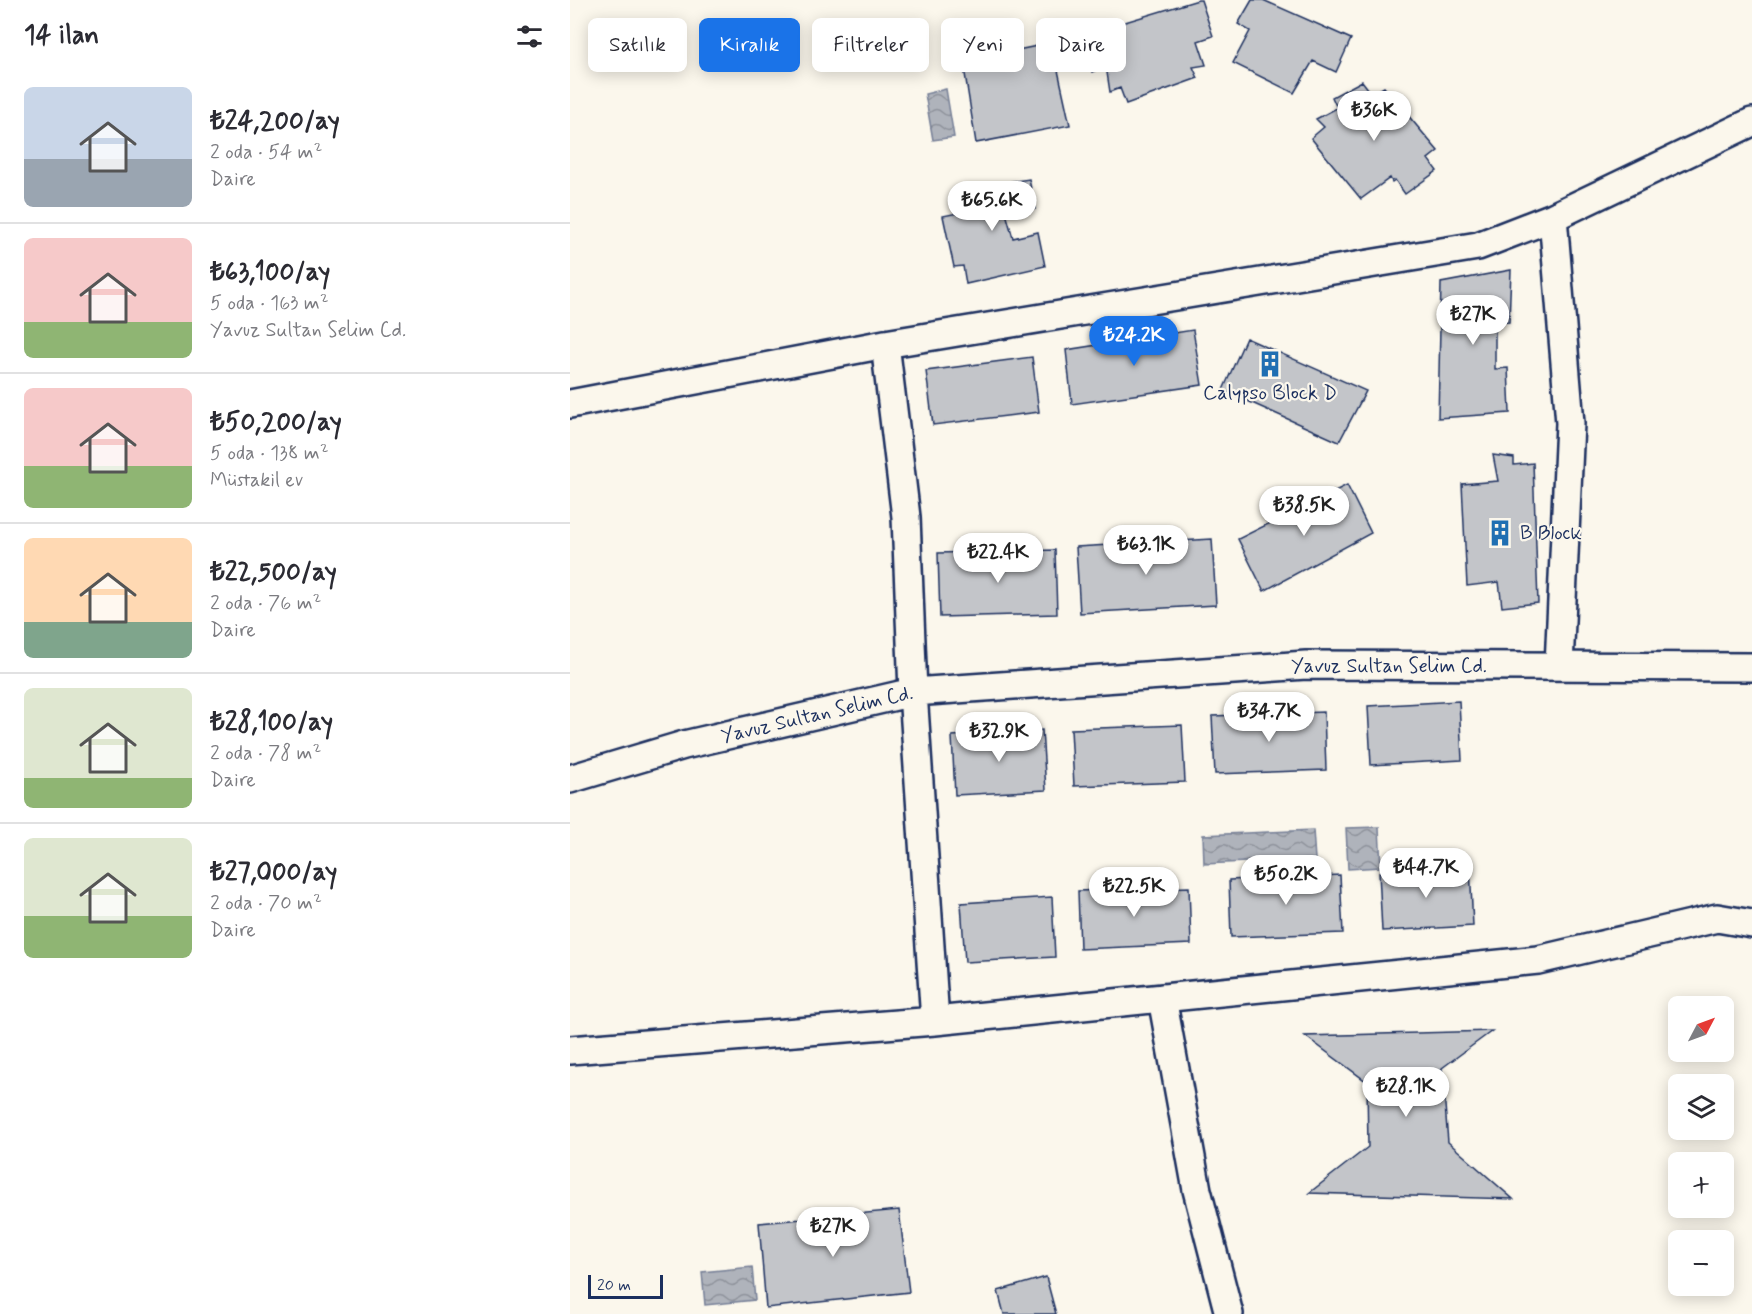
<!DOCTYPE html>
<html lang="tr">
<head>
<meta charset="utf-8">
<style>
	body { margin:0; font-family:Mynerve,sans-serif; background:#f2f2f3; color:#2b2b33; height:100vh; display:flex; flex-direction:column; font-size:22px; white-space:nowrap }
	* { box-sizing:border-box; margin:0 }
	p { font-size:20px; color:#7c7c81 }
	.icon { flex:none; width:33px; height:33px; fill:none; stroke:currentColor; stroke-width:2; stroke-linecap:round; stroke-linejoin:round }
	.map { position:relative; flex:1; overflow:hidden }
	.details { display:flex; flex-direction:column; background:#fff; width:570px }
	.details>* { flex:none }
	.guide { position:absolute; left:18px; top:18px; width:570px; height:54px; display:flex; gap:12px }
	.needle { width:39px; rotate:49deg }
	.controls { position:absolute; left:1098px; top:996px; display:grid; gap:12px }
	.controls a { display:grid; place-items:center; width:66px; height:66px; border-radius:9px; background:#fff; box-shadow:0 3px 15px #0003; font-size:30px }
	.scale { position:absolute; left:18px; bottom:15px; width:75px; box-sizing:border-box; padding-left:6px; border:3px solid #1b2f5e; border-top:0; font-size:16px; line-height:21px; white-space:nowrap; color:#1b2f5e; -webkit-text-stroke:4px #fbf7ec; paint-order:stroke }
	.price { position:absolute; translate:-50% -51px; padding:0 14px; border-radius:21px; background:#fff; color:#222; font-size:20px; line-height:39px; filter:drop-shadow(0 2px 3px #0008) }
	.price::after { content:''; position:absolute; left:50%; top:36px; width:18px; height:14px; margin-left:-9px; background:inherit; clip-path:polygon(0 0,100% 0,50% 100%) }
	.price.active { background:#1a73e8; color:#fff }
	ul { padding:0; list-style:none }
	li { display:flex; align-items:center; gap:18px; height:150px; padding:0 24px }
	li+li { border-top:2px solid #e1e1e2 }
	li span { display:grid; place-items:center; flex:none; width:168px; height:120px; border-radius:9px; color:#555 }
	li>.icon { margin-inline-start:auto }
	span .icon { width:72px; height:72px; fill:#fffc; stroke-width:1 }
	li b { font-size:26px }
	h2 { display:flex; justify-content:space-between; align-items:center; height:72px; padding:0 24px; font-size:26px }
	.tag { padding:0 21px; border-radius:9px; background:#fff; box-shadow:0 3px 15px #0003; font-size:21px; line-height:54px }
	.tag.active { background:#1a73e8; color:#fff }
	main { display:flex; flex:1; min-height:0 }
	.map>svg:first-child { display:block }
	.water { fill:url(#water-waves); stroke:#747e96; stroke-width:1.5 }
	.building { fill:#c3c5c9; stroke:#1b2f5e; stroke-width:1.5 }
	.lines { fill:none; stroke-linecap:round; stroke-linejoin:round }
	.minor-casing { stroke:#1b2f5e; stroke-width:32 }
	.minor { stroke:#fbf7ec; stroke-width:27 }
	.labels { text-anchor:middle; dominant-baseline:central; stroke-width:4.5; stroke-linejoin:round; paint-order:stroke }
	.poi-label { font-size:20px; fill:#1b2f5e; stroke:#fbf7ec }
	.street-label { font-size:20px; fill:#1b2f5e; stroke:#fbf7ec }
</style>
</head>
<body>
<main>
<section class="details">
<h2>14 ilan<svg class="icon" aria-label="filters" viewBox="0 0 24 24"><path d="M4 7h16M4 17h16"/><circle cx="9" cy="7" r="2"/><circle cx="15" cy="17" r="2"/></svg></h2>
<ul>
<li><span style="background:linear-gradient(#c9d6e8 60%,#9aa5b1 0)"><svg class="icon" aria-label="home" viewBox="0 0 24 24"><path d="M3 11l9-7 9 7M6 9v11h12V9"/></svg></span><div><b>₺24,200/ay</b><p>2 oda · 54 m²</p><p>Daire</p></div></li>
<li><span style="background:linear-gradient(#f6c9c9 70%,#8fb573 0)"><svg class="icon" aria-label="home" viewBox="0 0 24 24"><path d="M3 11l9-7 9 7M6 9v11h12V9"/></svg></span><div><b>₺63,100/ay</b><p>5 oda · 163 m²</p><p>Yavuz Sultan Selim Cd.</p></div></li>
<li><span style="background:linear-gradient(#f6c9c9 65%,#8fb573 0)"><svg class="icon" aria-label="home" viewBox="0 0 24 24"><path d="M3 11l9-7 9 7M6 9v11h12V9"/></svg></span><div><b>₺50,200/ay</b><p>5 oda · 138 m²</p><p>Müstakil ev</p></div></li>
<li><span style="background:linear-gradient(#ffd9b3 70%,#7fa58c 0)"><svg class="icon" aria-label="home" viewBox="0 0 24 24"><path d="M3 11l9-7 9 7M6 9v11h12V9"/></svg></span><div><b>₺22,500/ay</b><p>2 oda · 76 m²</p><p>Daire</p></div></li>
<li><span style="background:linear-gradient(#dfe7d0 75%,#8fb573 0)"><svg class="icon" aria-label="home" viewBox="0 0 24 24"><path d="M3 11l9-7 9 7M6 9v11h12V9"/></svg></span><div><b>₺28,100/ay</b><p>2 oda · 78 m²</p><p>Daire</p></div></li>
<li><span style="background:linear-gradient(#dfe7d0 65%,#8fb573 0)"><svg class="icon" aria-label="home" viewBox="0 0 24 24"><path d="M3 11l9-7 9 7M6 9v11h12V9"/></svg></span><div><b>₺27,000/ay</b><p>2 oda · 70 m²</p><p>Daire</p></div></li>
</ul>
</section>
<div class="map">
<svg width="1182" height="1314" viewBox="0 0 1182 1314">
	<defs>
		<pattern id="water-waves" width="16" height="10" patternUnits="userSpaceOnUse" patternTransform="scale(1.5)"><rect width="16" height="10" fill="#afb3bb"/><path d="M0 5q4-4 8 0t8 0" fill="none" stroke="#8e929b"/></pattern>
	</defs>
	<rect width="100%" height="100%" fill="#fbf7ec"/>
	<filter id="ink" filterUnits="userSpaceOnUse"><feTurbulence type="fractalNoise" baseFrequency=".0167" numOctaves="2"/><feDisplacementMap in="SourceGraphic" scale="12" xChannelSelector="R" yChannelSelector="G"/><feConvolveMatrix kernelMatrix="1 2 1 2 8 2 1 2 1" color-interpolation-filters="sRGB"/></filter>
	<g filter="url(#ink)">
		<path class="water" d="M 376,89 L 384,137 L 363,140 L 355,94 Z
			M 809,827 L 811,867 L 778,869 L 776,828 Z
			M 743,830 L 745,859 L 634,864 L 633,835 Z
			M 182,1267 L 185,1300 L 135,1305 L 132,1272 Z"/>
		<path class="building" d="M 628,0 L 631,0 L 643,36 L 628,41 L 636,65 L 623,67 L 628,78 L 556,104 L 550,88 L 540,92 L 536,66 L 522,72 L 512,35 Z
			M 682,0 L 693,0 L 781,39 L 766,72 L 743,61 L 724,93 L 663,63 L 680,31 L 668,24 Z
			M 482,43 L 500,125 L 406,143 L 393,61 Z
			M 792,81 L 802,94 L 814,87 L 868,151 L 858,159 L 867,171 L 835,194 L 825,180 L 822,182 L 820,178 L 791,199 L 741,138 L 754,127 L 746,119 L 767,108 L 762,97 Z
			M 459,179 L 465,209 L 436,213 L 443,238 L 468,232 L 475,266 L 396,284 L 393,266 L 384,267 L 373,216 L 388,213 L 384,190 Z
			M 941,270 L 939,322 L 925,323 L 925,369 L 938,368 L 940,413 L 868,418 L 871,283 Z
			M 623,330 L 632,385 L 502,404 L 496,350 Z
			M 676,338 L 796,391 L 769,442 L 653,390 Z
			M 462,357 L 469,412 L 363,425 L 356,371 Z
			M 923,455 L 944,458 L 944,465 L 963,463 L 968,603 L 932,607 L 929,582 L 897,586 L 892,484 L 928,481 Z
			M 777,485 L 801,533 L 694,591 L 668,539 Z
			M 642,539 L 646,605 L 510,613 L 506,547 Z
			M 485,550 L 487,614 L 370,617 L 368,553 Z
			M 889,701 L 892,760 L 801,765 L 798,706 Z
			M 754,712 L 756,770 L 645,774 L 642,716 Z
			M 612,725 L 615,782 L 504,786 L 501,729 Z
			M 472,730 L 476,790 L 385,795 L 382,736 Z
			M 900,867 L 903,926 L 812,931 L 809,872 Z
			M 770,875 L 773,933 L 661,937 L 659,880 Z
			M 619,887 L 621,944 L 510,949 L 508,891 Z
			M 482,897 L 485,957 L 395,962 L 391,903 Z
			M 922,1031 L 872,1068 L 878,1142 L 943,1199 L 739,1193 L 798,1147 L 797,1082 L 735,1036 Z
			M 329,1210 L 339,1292 L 196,1308 L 189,1223 Z
			M 476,1277 L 486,1314 L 434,1314 L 428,1291 Z"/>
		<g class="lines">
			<g class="minor-casing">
				<path id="minor" d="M 983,217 L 1000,423 L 989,666
					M 315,344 L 336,517 L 343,692 L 365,1021
					M 0,404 L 315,344 L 908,246 L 983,217 L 1182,122
					M 0,779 L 114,745 L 343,692 L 736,665 L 1182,667
					M 592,998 L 627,1190 L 659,1314
					M 0,1050 L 365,1021 L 968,960 L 1147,918 L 1182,924"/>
			</g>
			<use href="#minor" class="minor"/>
		</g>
	</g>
	<defs>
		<g id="building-bare" transform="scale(2.07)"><path d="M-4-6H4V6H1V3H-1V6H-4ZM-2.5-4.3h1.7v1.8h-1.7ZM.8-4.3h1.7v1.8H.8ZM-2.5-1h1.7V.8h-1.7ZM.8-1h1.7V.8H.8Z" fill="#1f6fb2" stroke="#fbf7ec" stroke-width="2.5" paint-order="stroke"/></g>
	</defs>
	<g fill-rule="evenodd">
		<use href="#building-bare" x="700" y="364"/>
		<use href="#building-bare" x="930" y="533"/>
	</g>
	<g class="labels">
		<g class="poi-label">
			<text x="700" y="393">Calypso Block D</text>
			<text x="950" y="533" text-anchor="start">B Block</text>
		</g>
		<g class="street-label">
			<text x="819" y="666">Yavuz Sultan Selim Cd.</text>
			<text transform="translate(247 715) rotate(-13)">Yavuz Sultan Selim Cd.</text>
		</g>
	</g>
</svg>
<div class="controls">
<a><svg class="needle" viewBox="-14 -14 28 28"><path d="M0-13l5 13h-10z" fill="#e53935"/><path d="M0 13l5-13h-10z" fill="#7c7c81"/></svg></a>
<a><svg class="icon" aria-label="layers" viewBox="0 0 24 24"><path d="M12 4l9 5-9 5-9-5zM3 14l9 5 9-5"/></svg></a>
<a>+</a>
<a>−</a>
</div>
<div class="scale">20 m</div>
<b class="price" style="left:804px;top:142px">₺36K</b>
<b class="price" style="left:422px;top:232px">₺65.6K</b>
<b class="price" style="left:903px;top:346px">₺27K</b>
<b class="price active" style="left:564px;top:367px">₺24.2K</b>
<b class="price" style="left:734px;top:537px">₺38.5K</b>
<b class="price" style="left:576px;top:576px">₺63.1K</b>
<b class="price" style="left:428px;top:584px">₺22.4K</b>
<b class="price" style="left:699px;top:743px">₺34.7K</b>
<b class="price" style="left:429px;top:763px">₺32.9K</b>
<b class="price" style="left:856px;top:899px">₺44.7K</b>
<b class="price" style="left:716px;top:906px">₺50.2K</b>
<b class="price" style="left:564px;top:918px">₺22.5K</b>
<b class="price" style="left:836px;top:1118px">₺28.1K</b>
<b class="price" style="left:263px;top:1258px">₺27K</b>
<div class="guide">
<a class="tag">Satılık</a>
<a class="tag active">Kiralık</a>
<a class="tag">Filtreler</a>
<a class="tag">Yeni</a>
<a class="tag">Daire</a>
</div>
</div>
</main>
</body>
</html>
